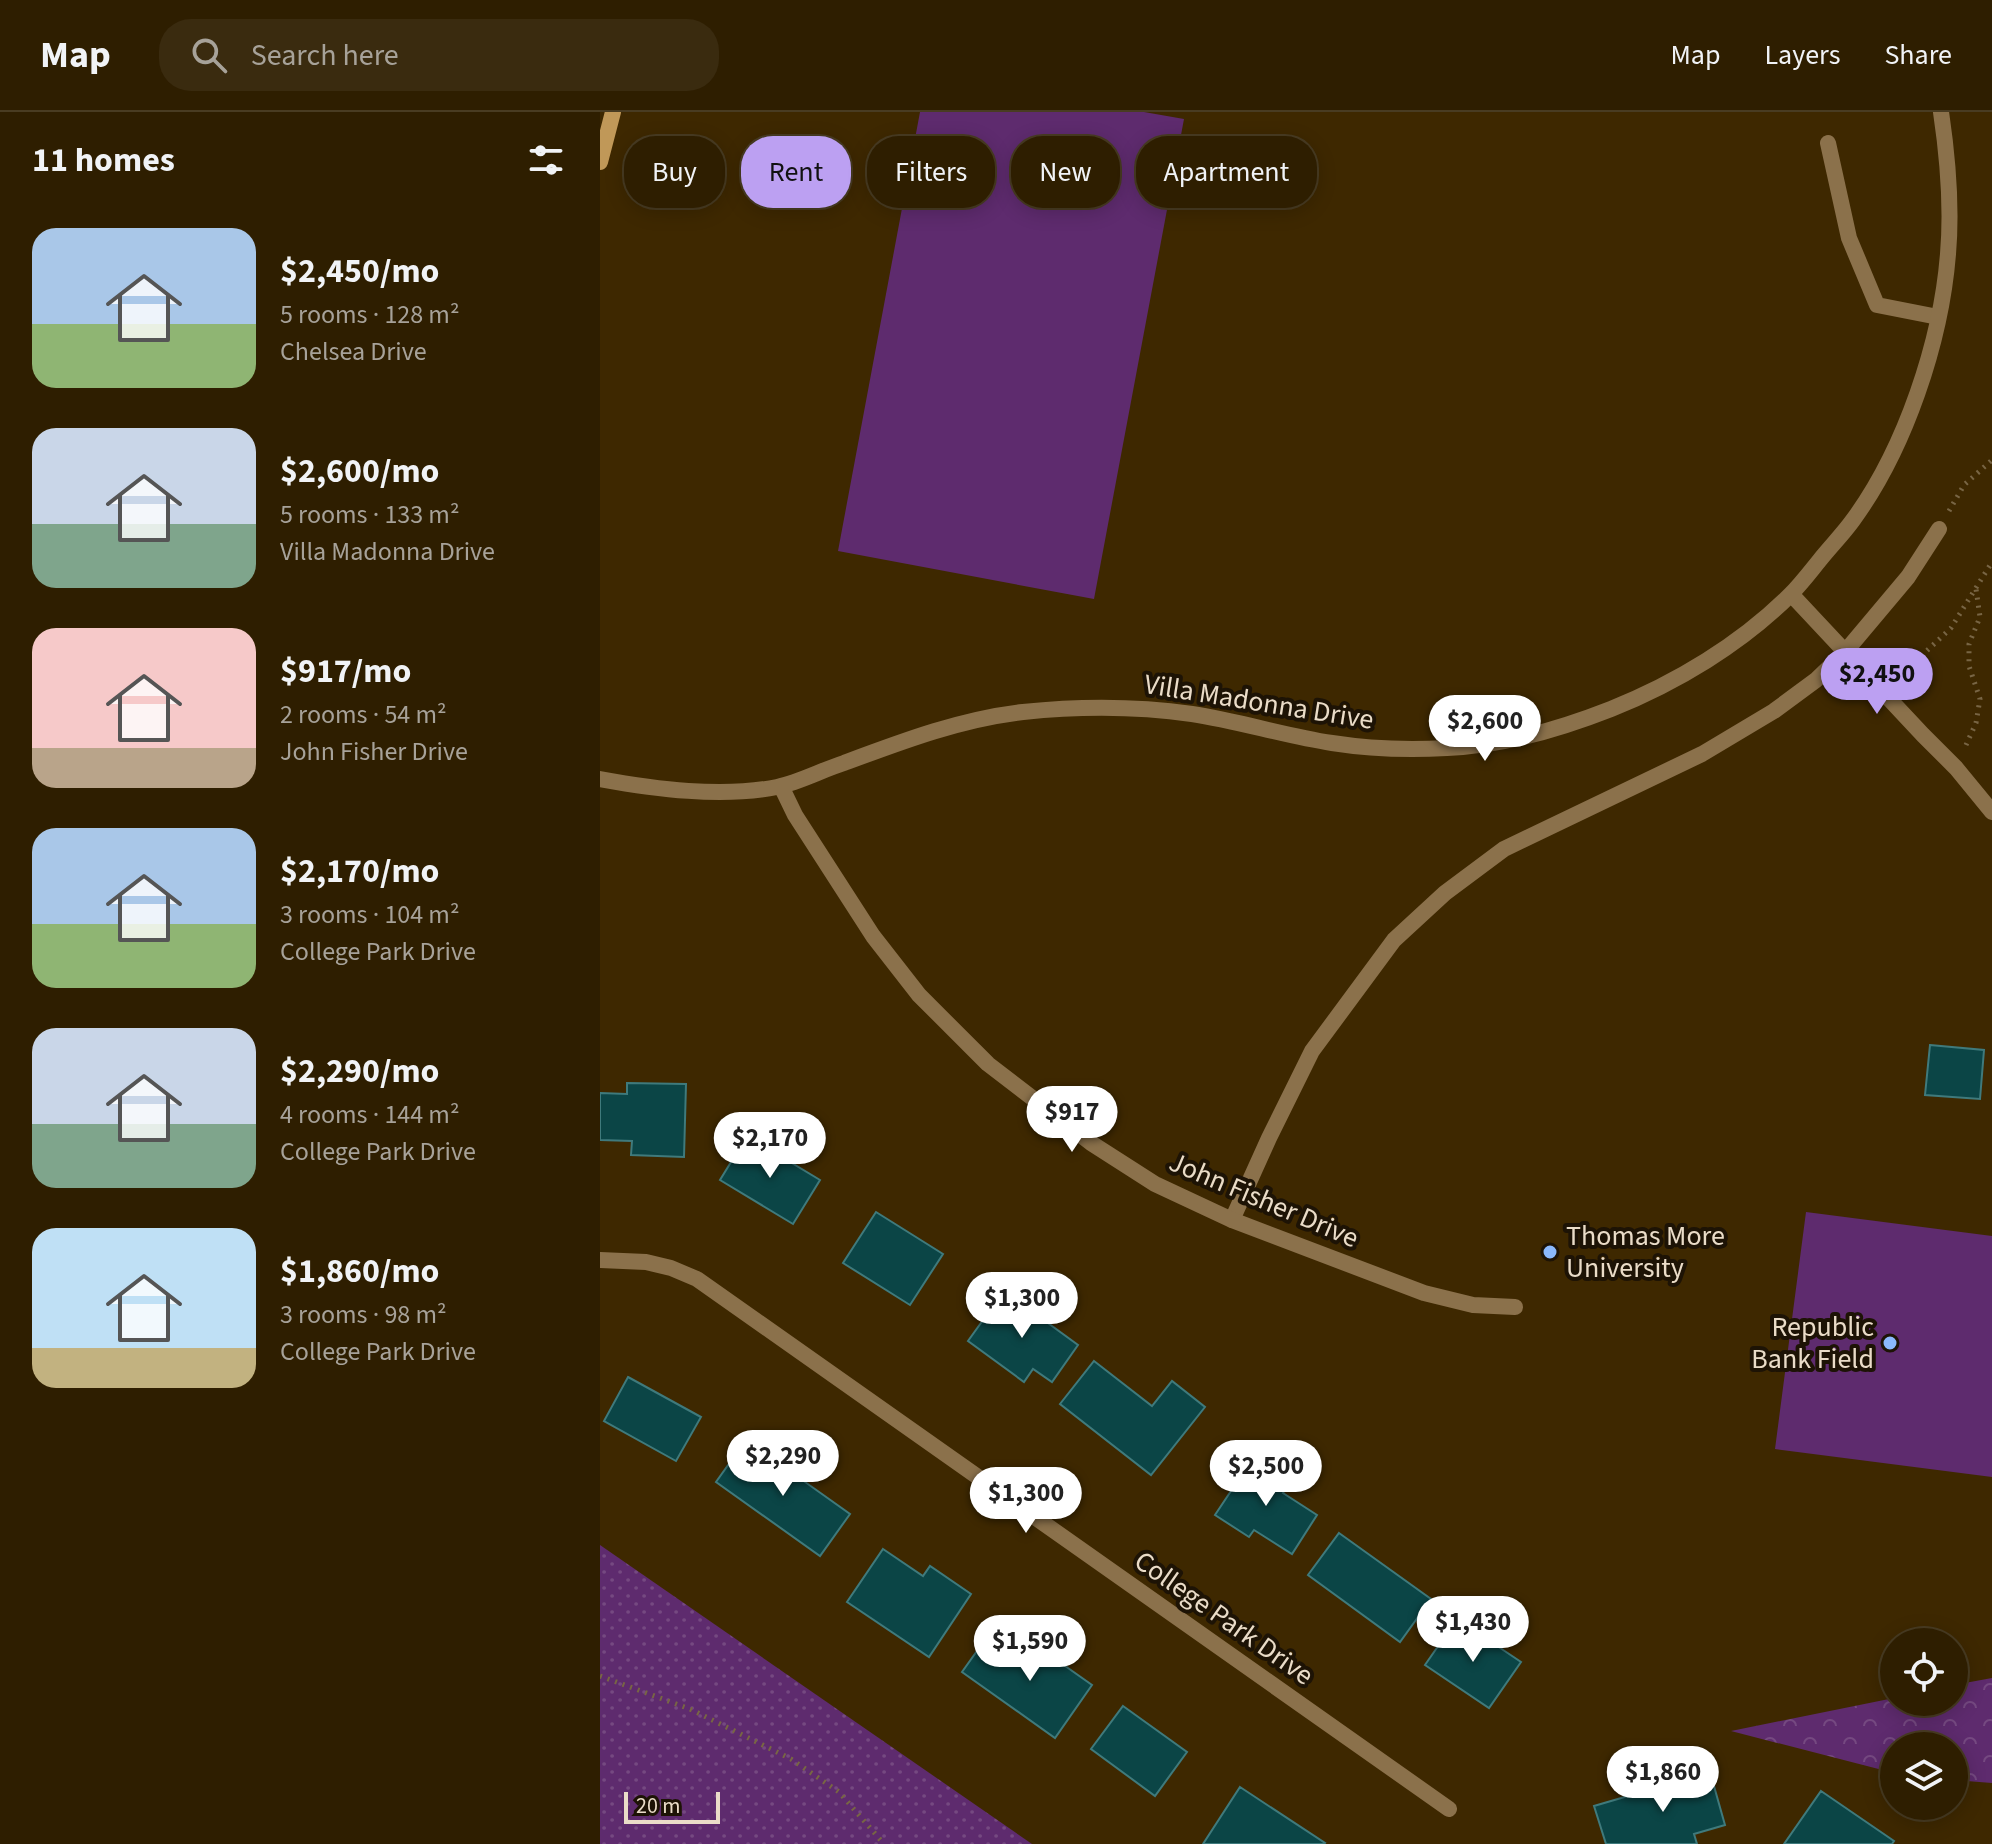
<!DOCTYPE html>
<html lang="en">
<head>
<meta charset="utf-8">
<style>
	body { margin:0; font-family:"Source Sans 3",sans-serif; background:#3a2b0f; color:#f1f3f6; height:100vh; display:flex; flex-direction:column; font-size:30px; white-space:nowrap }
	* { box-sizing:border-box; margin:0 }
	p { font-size:26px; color:#a7a299 }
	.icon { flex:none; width:44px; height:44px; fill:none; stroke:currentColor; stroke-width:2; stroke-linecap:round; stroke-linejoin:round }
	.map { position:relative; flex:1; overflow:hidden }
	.details { display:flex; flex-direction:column; background:#2e1e00; width:600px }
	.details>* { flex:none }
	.hud { position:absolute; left:24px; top:24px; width:760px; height:72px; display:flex; gap:16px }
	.tools { position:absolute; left:1280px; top:1516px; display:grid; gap:16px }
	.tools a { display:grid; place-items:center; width:88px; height:88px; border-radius:50%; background:#2e1e00; box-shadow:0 4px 20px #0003,0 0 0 2px #493c22; font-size:40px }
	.scale { position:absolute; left:24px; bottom:20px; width:96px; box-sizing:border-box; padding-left:8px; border:4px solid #eadcc8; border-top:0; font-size:22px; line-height:28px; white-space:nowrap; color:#eadcc8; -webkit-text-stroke:6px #1d1305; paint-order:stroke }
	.price { position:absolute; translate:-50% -68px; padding:0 18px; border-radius:28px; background:#fff; color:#222; font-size:26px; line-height:52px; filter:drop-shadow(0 2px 4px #0008) }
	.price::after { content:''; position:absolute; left:50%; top:48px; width:24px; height:18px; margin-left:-12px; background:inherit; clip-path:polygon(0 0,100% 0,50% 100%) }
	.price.on { background:#bca0f2; color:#111 }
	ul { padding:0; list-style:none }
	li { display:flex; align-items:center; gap:24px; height:200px; padding:0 32px }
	li span { display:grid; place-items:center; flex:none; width:224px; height:160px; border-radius:24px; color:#555 }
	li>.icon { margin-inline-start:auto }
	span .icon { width:96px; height:96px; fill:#fffc; stroke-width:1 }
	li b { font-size:34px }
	h2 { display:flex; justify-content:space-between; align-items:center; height:96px; padding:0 32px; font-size:34px }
	.tag { padding:0 28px; border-radius:32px; background:#2e1e00; box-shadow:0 4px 20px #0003,0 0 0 2px #493c22; font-size:28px; line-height:72px }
	.tag.on { background:#bca0f2; color:#111 }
	header { display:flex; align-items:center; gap:48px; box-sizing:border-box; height:112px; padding:0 40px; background:#2e1e00; border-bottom:2px solid #493c22 }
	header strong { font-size:38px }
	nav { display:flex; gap:44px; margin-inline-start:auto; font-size:28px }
	.search { width:560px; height:72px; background:#3a2b0f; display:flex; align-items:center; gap:20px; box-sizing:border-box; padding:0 28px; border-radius:32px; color:#a7a299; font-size:30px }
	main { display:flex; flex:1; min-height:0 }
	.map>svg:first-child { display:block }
	.grass { fill:url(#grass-dots) }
	.forest { fill:url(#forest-crowns) }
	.pitch { fill:#5e2b6e }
	.building { fill:#0b4546; stroke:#3f7a7c; stroke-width:2 }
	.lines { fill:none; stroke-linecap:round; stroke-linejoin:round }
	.path { stroke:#786544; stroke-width:5; stroke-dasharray:2 6; stroke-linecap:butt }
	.lane { stroke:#8b714b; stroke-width:16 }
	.street { stroke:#8b714b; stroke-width:16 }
	.secondary { stroke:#c09858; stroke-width:16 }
	.poi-dot { fill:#8bb9fc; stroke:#1d1305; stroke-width:3 }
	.labels { text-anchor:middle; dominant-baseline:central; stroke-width:8; stroke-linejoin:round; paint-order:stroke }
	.street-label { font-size:28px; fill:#eadcc8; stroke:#1d1305 }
	.poi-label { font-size:28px; fill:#eadcc8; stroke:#1d1305; text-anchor:start }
</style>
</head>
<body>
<header>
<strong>Map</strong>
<div class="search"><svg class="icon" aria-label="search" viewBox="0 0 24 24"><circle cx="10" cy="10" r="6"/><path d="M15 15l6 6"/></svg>Search here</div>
<nav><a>Map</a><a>Layers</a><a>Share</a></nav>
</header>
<main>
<section class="details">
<h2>11 homes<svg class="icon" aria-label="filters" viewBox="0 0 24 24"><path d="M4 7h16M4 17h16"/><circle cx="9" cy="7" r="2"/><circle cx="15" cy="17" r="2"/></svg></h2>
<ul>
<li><span style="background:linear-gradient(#a9c7e8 60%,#8fb573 0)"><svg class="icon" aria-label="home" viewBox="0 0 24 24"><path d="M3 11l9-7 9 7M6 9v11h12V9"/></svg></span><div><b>$2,450/mo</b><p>5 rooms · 128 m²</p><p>Chelsea Drive</p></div></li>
<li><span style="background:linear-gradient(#c9d6e8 60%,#7fa58c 0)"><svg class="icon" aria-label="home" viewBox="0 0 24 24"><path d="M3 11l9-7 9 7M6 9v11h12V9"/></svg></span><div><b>$2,600/mo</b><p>5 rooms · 133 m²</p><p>Villa Madonna Drive</p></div></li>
<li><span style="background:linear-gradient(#f6c9c9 75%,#b9a48a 0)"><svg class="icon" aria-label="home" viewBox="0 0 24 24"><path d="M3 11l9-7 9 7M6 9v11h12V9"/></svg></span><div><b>$917/mo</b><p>2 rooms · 54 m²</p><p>John Fisher Drive</p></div></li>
<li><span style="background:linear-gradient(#a9c7e8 60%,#8fb573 0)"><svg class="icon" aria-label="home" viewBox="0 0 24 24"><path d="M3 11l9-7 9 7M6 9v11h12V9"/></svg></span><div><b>$2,170/mo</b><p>3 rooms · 104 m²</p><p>College Park Drive</p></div></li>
<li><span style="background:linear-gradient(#c9d6e8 60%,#7fa58c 0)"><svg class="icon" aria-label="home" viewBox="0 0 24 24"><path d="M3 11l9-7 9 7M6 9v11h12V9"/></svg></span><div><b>$2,290/mo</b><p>4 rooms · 144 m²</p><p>College Park Drive</p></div></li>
<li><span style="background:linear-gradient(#bfe0f5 75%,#c2b280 0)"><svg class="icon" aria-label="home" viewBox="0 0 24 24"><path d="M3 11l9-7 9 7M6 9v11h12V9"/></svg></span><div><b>$1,860/mo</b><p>3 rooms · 98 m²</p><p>College Park Drive</p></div></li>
</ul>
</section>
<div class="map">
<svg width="1392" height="1732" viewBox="0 0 1392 1732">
	<defs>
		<pattern id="grass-dots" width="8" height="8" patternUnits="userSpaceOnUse" patternTransform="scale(2)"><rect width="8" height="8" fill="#5e2b6e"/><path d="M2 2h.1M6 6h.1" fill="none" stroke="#754981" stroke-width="1.8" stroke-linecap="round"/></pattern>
		<pattern id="forest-crowns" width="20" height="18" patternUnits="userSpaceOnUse" patternTransform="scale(2)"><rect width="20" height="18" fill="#5e2b6e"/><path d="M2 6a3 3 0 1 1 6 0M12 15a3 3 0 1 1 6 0" fill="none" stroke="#754981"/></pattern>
	</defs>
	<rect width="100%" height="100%" fill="#3e2800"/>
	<path class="grass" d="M 0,1433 L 432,1732 L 0,1732 Z"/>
	<path class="forest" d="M 1392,1566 L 1392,1671 L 1354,1668 L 1354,1634 L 1294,1634 L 1294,1661 L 1131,1619 L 1294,1586 L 1294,1590 L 1354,1590 L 1354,1573 Z"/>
	<path class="pitch" d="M 320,0 L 544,0 L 584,7 L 494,487 L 238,439 Z
		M 1206,1100 L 1392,1124 L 1392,1365 L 1175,1337 Z"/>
	<path class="building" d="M 1330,933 L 1384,938 L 1380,987 L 1325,983 Z
		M 27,971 L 86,972 L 84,1045 L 31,1043 L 32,1029 L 0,1028 L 0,981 L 27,982 Z
		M 147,1024 L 220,1068 L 193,1112 L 120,1068 Z
		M 276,1100 L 343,1142 L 310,1193 L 243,1151 Z
		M 404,1179 L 478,1233 L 452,1270 L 433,1257 L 424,1270 L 368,1229 Z
		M 494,1249 L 552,1294 L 572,1269 L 605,1295 L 551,1363 L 460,1292 Z
		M 28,1265 L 101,1305 L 76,1349 L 4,1309 Z
		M 146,1328 L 250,1402 L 220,1444 L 116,1370 Z
		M 653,1346 L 691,1369 L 683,1381 L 717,1403 L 692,1442 L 654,1418 L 649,1425 L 615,1403 Z
		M 739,1421 L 831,1487 L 800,1530 L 708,1463 Z
		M 283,1437 L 323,1464 L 330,1454 L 371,1482 L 329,1545 L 247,1490 Z
		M 857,1507 L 921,1550 L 889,1596 L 825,1553 Z
		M 417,1520 L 492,1573 L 455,1626 L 362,1560 L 382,1532 L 399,1545 Z
		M 523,1594 L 587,1640 L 555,1684 L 491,1637 Z
		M 1110,1660 L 1125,1713 L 1094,1722 L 1097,1732 L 1006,1732 L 994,1694 Z
		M 640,1675 L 725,1731 L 724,1732 L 603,1732 Z
		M 1221,1679 L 1294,1729 L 1292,1732 L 1184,1732 Z"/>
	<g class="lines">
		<path class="path" d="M 1349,399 L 1364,373 L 1392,348
			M 1298,566 L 1351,516 L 1392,450
			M 1366,633 L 1376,611 L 1380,587 L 1369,554 L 1369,532 L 1380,505 L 1376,477
			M 0,1564 L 90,1597 L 191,1647 L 239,1680 L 284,1732"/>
		<path class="lane" d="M 1228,31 L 1249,126 L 1277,193 L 1338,205
			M 632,1108 L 669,1026 L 712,939 L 794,828 L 845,781 L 904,737 L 1102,642 L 1174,599 L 1216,568 L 1245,540 L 1308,465 L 1339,417"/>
		<path class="street" d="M 1191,482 L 1323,623 L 1356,656 L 1392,700
			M 0,667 C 55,677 121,686 177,675 C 200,670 222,658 244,651 C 303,629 361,607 423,600 C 480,594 536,594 592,602 C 639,609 685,624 732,631 C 770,637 809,638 847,636 C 903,634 960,617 1011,597 C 1076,571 1141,532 1190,483 C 1201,472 1210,460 1219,449 C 1230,435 1243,422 1253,408 C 1305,337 1341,230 1348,142 C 1352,95 1348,47 1341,0
			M 181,674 L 195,703 L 273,824 L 319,883 L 388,952 L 491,1031 L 555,1072 L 632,1108 L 824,1181 L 873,1193 L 915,1195
			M 0,1148 L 46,1150 L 71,1156 L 97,1167 L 849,1697"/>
		<path class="secondary" d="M 0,50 L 13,0"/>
	</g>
	<g class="poi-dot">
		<circle cx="950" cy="1140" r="8"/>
		<circle cx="1290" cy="1231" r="8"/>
	</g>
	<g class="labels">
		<g class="street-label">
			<text transform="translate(659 590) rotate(9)">Villa Madonna Drive</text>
			<text transform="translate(664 1088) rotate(23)">John Fisher Drive</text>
			<text transform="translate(624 1506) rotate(35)">College Park Drive</text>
		</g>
		<g class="poi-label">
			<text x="966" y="1124">Thomas More<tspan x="966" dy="32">University</tspan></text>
			<text x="1274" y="1215" text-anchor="end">Republic<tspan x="1274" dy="32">Bank Field</tspan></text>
		</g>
	</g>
</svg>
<div class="tools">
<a><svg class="icon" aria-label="locate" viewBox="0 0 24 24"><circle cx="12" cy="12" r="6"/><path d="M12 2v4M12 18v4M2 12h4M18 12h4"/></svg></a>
<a><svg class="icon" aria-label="layers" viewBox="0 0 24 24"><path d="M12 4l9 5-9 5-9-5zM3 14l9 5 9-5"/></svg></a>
</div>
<div class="scale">20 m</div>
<b class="price on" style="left:1277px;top:604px">$2,450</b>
<b class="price" style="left:885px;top:651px">$2,600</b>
<b class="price" style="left:472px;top:1042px">$917</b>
<b class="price" style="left:170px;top:1068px">$2,170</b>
<b class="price" style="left:422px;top:1228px">$1,300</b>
<b class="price" style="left:183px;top:1386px">$2,290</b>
<b class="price" style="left:666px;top:1396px">$2,500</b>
<b class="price" style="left:426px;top:1423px">$1,300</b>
<b class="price" style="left:873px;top:1552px">$1,430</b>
<b class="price" style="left:430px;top:1571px">$1,590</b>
<b class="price" style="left:1063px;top:1702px">$1,860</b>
<div class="hud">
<a class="tag">Buy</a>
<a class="tag on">Rent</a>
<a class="tag">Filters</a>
<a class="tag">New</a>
<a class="tag">Apartment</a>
</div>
</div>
</main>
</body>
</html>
